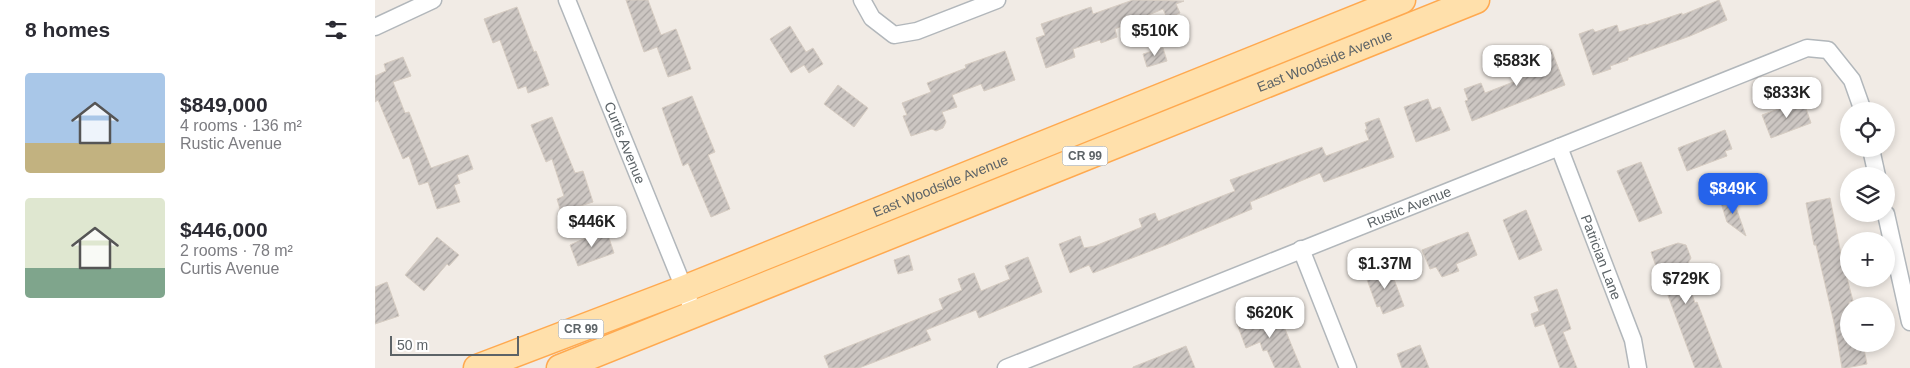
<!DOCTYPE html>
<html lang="en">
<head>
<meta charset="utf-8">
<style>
	body { margin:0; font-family:Helvetica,sans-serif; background:#f2f2f3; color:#2b2b33; height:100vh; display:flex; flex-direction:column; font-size:19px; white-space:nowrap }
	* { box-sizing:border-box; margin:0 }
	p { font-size:16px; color:#7c7c81 }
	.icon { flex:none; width:28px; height:28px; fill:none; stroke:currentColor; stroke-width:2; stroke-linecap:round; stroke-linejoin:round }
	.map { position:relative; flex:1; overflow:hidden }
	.panel { display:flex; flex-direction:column; background:#fff; width:375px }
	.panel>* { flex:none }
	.buttons { position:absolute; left:1465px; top:102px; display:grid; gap:10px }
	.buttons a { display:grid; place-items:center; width:55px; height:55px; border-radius:50%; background:#fff; box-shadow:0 2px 8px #0003; font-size:25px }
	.scale { position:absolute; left:15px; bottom:12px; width:129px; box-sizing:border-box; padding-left:5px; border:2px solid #5c6367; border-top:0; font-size:14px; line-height:18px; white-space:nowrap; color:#5c6367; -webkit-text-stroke:4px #fff; paint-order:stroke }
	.price { position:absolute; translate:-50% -42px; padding:0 11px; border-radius:10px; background:#fff; color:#222; font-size:16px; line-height:32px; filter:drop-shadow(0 1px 2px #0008) }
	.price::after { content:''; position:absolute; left:50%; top:30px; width:15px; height:11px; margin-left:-8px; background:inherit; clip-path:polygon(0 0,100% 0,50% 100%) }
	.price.active { background:#2563eb; color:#fff }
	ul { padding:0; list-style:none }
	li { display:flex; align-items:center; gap:15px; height:125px; padding:0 25px }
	li span { display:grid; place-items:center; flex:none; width:140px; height:100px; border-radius:5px; color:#555 }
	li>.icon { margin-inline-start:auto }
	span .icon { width:60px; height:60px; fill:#fffc; stroke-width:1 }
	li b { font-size:21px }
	h2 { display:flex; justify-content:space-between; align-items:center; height:60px; padding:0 25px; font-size:21px }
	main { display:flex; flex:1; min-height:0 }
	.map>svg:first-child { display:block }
	.building { fill:url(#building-hatch); stroke:#d6ccc2 }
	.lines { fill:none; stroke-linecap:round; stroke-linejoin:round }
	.minor-casing { stroke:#b2b7bb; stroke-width:19 }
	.primary-casing { stroke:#ffa94f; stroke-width:29 }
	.minor { stroke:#fff; stroke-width:16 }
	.primary { stroke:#ffe0ab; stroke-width:26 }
	.labels { text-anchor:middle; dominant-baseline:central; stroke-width:4; stroke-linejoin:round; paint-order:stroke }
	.shield { fill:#fff; stroke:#8d9295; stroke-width:1 }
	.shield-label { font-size:12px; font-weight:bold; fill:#5c6367 }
	.street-label { font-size:14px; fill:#5c6367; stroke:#fff }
</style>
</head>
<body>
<main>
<section class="panel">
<h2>8 homes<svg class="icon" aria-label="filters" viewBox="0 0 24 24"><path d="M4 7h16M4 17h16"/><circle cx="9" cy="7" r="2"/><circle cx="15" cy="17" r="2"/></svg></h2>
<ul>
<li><span style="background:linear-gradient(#a9c7e8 70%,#c2b280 0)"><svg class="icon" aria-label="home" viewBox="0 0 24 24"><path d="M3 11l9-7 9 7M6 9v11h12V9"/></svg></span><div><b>$849,000</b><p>4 rooms · 136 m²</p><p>Rustic Avenue</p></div></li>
<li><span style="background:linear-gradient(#dfe7d0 70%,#7fa58c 0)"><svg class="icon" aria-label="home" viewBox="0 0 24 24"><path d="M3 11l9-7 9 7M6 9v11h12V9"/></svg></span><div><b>$446,000</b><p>2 rooms · 78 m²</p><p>Curtis Avenue</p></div></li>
</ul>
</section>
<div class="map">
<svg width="1535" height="368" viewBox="0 0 1535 368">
	<defs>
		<pattern id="building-hatch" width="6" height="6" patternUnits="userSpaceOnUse" patternTransform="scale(1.25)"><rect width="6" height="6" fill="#ccc6c2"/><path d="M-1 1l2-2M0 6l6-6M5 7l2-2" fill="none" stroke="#a9a4a1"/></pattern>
	</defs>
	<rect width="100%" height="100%" fill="#f1ebe5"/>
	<path class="building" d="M 251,0 L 273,0 L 286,35 L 301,29 L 316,69 L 293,77 L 282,47 L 269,52 Z
		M 758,0 L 809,1 L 801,4 L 805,13 L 792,18 L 788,9 L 754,23 L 740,29 L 742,37 L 726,43 L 725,40 L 698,49 L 700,57 L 671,68 L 661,38 L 670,35 L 666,24 L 716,7 L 718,14 Z
		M 1344,0 L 1352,20 L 1315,36 L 1253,58 L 1253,60 L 1235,66 L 1236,69 L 1218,75 L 1204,34 L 1218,29 L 1220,32 L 1242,25 L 1244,32 L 1271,24 L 1271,25 L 1307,13 L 1307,15 Z
		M 142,7 L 159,52 L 161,51 L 174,85 L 153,93 L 151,86 L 143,89 L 125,40 L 118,43 L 109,19 Z
		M 415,26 L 431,52 L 438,48 L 448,64 L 434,73 L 429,65 L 416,73 L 395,39 Z
		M 788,48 L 792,61 L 772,67 L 768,54 Z
		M 1176,49 L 1190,85 L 1097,121 L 1090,101 L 1093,100 L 1089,89 L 1106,83 L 1110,93 L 1146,79 L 1140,64 Z
		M 630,51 L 640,80 L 609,91 L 606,84 L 577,95 L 582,107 L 567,112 L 571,122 L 568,128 L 561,131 L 557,129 L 536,136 L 528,116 L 532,115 L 527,103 L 556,92 L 552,83 L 591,68 L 590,65 Z
		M 28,57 L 36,76 L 18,82 L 30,113 L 34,112 L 56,168 L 93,155 L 98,169 L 82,175 L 85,183 L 79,185 L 85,202 L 62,209 L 53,182 L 44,185 L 34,156 L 28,159 L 3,100 L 0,102 L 0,76 L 11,71 L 9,64 Z
		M 463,85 L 493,108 L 479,127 L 449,104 Z
		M 317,96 L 340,152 L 333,155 L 355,209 L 336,217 L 313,163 L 308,166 L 287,108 Z
		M 1053,99 L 1057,110 L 1065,107 L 1075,130 L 1041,142 L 1029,107 Z
		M 1428,100 L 1436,123 L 1396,138 L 1387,115 Z
		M 177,117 L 200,173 L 208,171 L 218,202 L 186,212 L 182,199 L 189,196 L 177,159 L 171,162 L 156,125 Z
		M 1004,118 L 1019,157 L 949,182 L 945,173 L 875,202 L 877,209 L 791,245 L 718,273 L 714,265 L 695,273 L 684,244 L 705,236 L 709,248 L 720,246 L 767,227 L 764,219 L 780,213 L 783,221 L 860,191 L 855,180 L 947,147 L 951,156 L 994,140 L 990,130 L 992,129 L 990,123 Z
		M 1350,130 L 1357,149 L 1350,151 L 1352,156 L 1312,171 L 1303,148 Z
		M 1266,162 L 1287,213 L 1264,222 L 1242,171 Z
		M 1455,198 L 1467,259 L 1478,301 L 1474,302 L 1474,344 L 1488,344 L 1492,364 L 1471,368 L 1467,368 L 1460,327 L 1441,245 L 1439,245 L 1431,203 Z
		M 1358,199 L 1371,236 L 1352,222 L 1346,203 Z
		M 1151,210 L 1167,250 L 1144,260 L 1128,220 Z
		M 231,229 L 239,253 L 203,266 L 195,245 Z
		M 1093,232 L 1102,255 L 1081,264 L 1084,271 L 1067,277 L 1061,267 L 1055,269 L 1047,250 Z
		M 62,237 L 84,255 L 74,266 L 72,264 L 49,291 L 30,275 Z
		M 1303,243 L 1311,245 L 1316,258 L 1309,270 L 1320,303 L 1322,302 L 1327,315 L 1347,368 L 1320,368 L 1285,274 L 1284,275 L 1276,252 Z
		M 534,255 L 538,270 L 523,274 L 519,260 Z
		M 653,257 L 667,292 L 604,318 L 601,310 L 551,330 L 556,340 L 484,368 L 454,368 L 449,356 L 568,309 L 564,299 L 587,290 L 583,279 L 599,273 L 606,291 L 635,279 L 630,266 Z
		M 1014,266 L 1029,306 L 1008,314 L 1005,306 L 1002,307 L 990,274 Z
		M 12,282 L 24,316 L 0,324 L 0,287 Z
		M 1182,289 L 1196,329 L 1188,332 L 1202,368 L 1185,368 L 1169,324 L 1160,327 L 1156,314 L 1164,311 L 1159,297 Z
		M 902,309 L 916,344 L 926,368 L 900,368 L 892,350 L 888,351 L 885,342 L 871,348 L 862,324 Z
		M 1045,345 L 1054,368 L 1027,368 L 1022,354 Z
		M 811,346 L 820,368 L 758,368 L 758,367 Z"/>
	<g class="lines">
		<g class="minor-casing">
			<g id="minor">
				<path id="s1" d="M 192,0 L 319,313"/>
				<path d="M 487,0 L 497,18 L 519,35 L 542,31 L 622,0"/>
				<path d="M 0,27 L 58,0"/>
				<path id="s2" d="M 1184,147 L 1258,340 L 1263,368"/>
				<path d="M 1496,149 L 1502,176"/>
				<path d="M 1511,214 L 1535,322"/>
				<path d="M 926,249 L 973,368"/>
				<path id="s3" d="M 631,368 L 1432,48 L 1453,50 L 1477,80 L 1488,111"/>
			</g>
		</g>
		<g class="primary-casing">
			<g id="primary">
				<path id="s4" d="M 102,368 L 309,289 L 1027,0"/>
				<path id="s5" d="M 185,368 L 1101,0"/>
			</g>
		</g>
		<use href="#minor" class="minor"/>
		<use href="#primary" class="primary"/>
	</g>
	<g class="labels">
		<g class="shield">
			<rect x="687.5" y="146.5" width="45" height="19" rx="4"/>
			<rect x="183.5" y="319.5" width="45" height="19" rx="4"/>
		</g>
		<g class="shield-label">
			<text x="710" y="156">CR 99</text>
			<text x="206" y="329">CR 99</text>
		</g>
		<g class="street-label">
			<text stroke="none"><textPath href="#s5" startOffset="824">East Woodside Avenue</textPath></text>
			<text stroke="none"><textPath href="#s1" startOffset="154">Curtis Avenue</textPath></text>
			<text stroke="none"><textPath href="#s4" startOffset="498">East Woodside Avenue</textPath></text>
			<text stroke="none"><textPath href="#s3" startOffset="434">Rustic Avenue</textPath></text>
			<text stroke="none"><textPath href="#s2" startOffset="118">Patrician Lane</textPath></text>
		</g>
	</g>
</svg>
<div class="buttons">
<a><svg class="icon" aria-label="locate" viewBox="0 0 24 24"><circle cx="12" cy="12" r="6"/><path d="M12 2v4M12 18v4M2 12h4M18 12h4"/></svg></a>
<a><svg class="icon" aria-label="layers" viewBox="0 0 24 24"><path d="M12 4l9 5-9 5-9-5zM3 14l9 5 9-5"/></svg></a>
<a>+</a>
<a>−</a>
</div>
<div class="scale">50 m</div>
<b class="price" style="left:780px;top:57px">$510K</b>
<b class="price" style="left:1142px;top:87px">$583K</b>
<b class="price" style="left:1412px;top:119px">$833K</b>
<b class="price active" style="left:1358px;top:215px">$849K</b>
<b class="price" style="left:217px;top:248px">$446K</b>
<b class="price" style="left:1010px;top:290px">$1.37M</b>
<b class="price" style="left:1311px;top:305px">$729K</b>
<b class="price" style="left:895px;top:339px">$620K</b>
</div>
</main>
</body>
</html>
